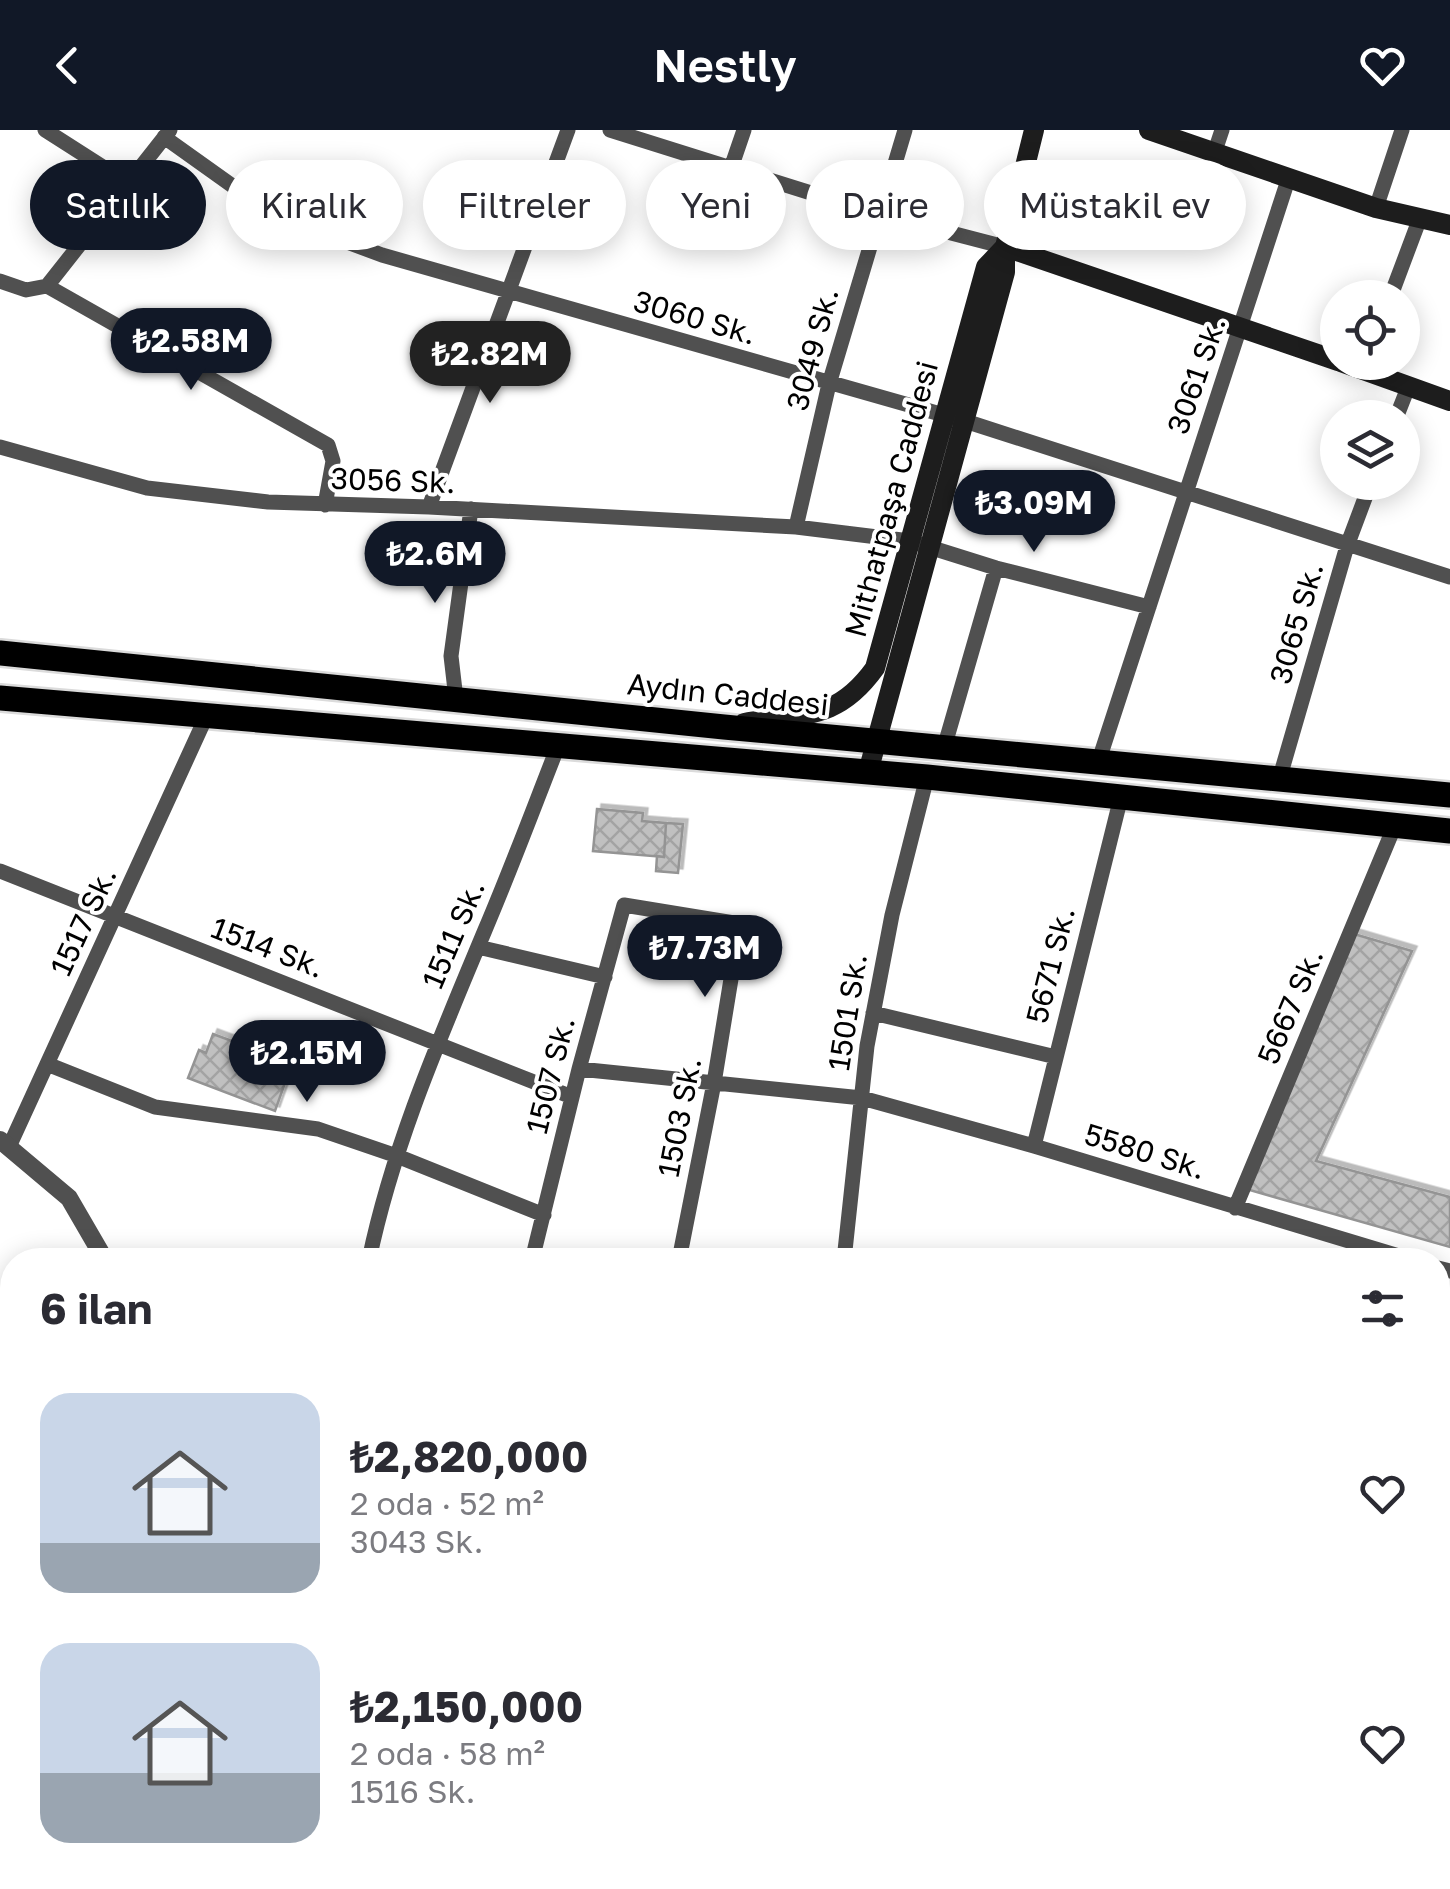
<!DOCTYPE html>
<html lang="tr">
<head>
<meta charset="utf-8">
<style>
	body { margin:0; font-family:"Golos Text",sans-serif; background:#f7f7f7; color:#2b2b33; height:100vh; display:flex; flex-direction:column; font-size:38px; white-space:nowrap }
	* { box-sizing:border-box; margin:0 }
	p { font-size:32px; color:#7c7c81 }
	.icon { flex:none; width:55px; height:55px; fill:none; stroke:currentColor; stroke-width:2; stroke-linecap:round; stroke-linejoin:round }
	.map { position:relative; flex:1; overflow:hidden }
	.side { position:absolute; left:0px; top:1118px; width:1450px; height:642px; display:flex; flex-direction:column; background:#fff; border-radius:40px 40px 0 0; box-shadow:0 5px 25px #0003 }
	.side>* { flex:none }
	.top-card { position:absolute; left:30px; top:30px; width:1390px; height:90px; display:flex; gap:20px }
	.fabs { position:absolute; left:1320px; top:150px; display:grid; gap:20px }
	.fabs a { display:grid; place-items:center; width:100px; height:100px; border-radius:50%; background:#fff; box-shadow:0 5px 25px #0003; font-size:50px }
	.price { position:absolute; translate:-50% -85px; padding:0 22px; border-radius:35px; background:#111827; color:#fff; font-size:32px; line-height:65px; filter:drop-shadow(0 2px 5px #0008) }
	.price::after { content:''; position:absolute; left:50%; top:60px; width:30px; height:22px; margin-left:-15px; background:inherit; clip-path:polygon(0 0,100% 0,50% 100%) }
	.price.current { background:#222; color:#fff }
	ul { padding:0; list-style:none }
	li { display:flex; align-items:center; gap:30px; height:250px; padding:0 40px }
	li span { display:grid; place-items:center; flex:none; width:280px; height:200px; border-radius:30px; color:#555 }
	li>.icon { margin-inline-start:auto }
	span .icon { width:120px; height:120px; fill:#fffc; stroke-width:1 }
	li b { font-size:42px }
	h2 { display:flex; justify-content:space-between; align-items:center; height:120px; padding:0 40px; font-size:42px }
	.chip { padding:0 35px; border-radius:45px; background:#fff; box-shadow:0 5px 25px #0003; font-size:35px; line-height:90px }
	.chip.current { background:#111827; color:#fff }
	header { display:flex; justify-content:space-between; align-items:center; height:130px; padding:0 40px; background:#111827; color:#fff; font-size:45px; font-weight:600 }
	.map>svg:first-child { display:block }
	.building { fill:url(#building-cross-hatch); stroke:#949494; stroke-width:2.5; filter:url(#shadow) }
	.lines { fill:none; stroke-linecap:round; stroke-linejoin:round }
	.trunk-casing { stroke:#dbdbdb; stroke-width:30 }
	.minor { stroke:#505050; stroke-width:15 }
	.tertiary { stroke:#505050; stroke-width:18 }
	.secondary { stroke:#1d1d1d; stroke-width:20 }
	.trunk { stroke:#000; stroke-width:25 }
	.labels { text-anchor:middle; dominant-baseline:central; stroke-width:8; stroke-linejoin:round; paint-order:stroke }
	.street-label { font-size:30px; fill:#000; stroke:#fff }
</style>
</head>
<body>
<header><svg class="icon" aria-label="back" viewBox="0 0 24 24"><path d="M15 5l-7 7 7 7"/></svg>Nestly<svg class="icon" aria-label="heart" viewBox="0 0 24 24"><path d="M12 20l-8-8c-3-5 5-10 8-4 3-6 11-1 8 4z"/></svg></header>
<div class="map">
<svg width="1450" height="1759" viewBox="0 0 1450 1759">
	<defs>
		<pattern id="building-cross-hatch" width="8" height="8" patternUnits="userSpaceOnUse" patternTransform="scale(2.5)"><rect width="8" height="8" fill="#c0c0c0"/><path d="M0 0l8 8M0 8l8-8" fill="none" stroke="#a3a3a3"/></pattern>
		<filter id="shadow"><feDropShadow dx="4.5" dy="-4.5" stdDeviation="0" flood-color="#0004"/></filter>
	</defs>
	<rect width="100%" height="100%" fill="#fff"/>
	<path class="building" d="M 597,679 L 643,683 L 642,691 L 666,693 L 664,727 L 593,721 Z
		M 666,693 L 683,694 L 678,743 L 656,741 L 657,726 L 664,727 Z
		M 1354,804 L 1412,821 L 1316,1031 L 1450,1067 L 1450,1117 L 1246,1059 Z
		M 213,904 L 289,932 L 283,948 L 286,950 L 275,981 L 188,948 L 199,920 L 206,923 Z
		M 12,1206 L 12,1256 L 0,1261 L 0,1207 Z"/>
	<g class="lines">
		<g class="trunk-casing">
			<path id="trunk" d="M 0,523 L 724,597 L 1450,665
				M 0,568 L 927,647 L 1450,701"/>
		</g>
		<path class="minor" d="M 45,0 L 128,53
			M 610,0 L 878,84 L 1005,117
			M 164,7 L 272,84 L 382,125 L 965,291 L 1450,447
			M 1214,24 L 1222,0
			M 731,38 L 744,0
			M 1376,78 L 1402,0
			M 0,151 L 26,160 L 47,156 L 170,0
			M 47,156 L 328,315 L 333,331 L 325,375
			M 1390,168 L 1420,88
			M 1396,288 L 1409,255
			M 0,317 L 147,358 L 268,372 L 429,377 L 796,397 L 910,411 L 996,438 L 1149,477
			M 429,377 L 568,0
			M 796,397 L 829,254 L 905,0
			M 456,569 L 451,526 L 471,379
			M 944,618 L 996,438
			M 1098,633 L 1289,47
			M 1279,650 L 1347,416 L 1371,352
			M 0,741 L 572,967
			M 478,817 L 605,847
			M 873,883 L 1056,927
			M 47,934 L 155,977 L 318,999 L 397,1026 L 544,1085
			M 579,939 L 862,968 L 1034,1016 L 1412,1130
			M 1034,1016 L 1121,667
			M 9,1017 L 206,587
			M 1235,1078 L 1395,695
			M 369,1130 C 393,1015 440,908 485,800 C 511,739 534,677 558,616
			M 532,1130 L 579,939 L 624,775 L 740,794 L 714,953 L 679,1130
			M 844,1130 L 867,916 L 892,785 L 927,647
			M 1438,1138 L 1450,1141
			M 0,1339 L 12,1337
			M 0,1513 L 12,1516
			M 1438,1611 L 1450,1582
			M 0,1628 L 12,1632
			M 1438,1664 L 1450,1667
			M 0,1747 L 44,1759
			M 566,1748 L 576,1759
			M 634,1748 L 672,1759
			M 746,1748 L 747,1759
			M 890,1748 L 890,1759
			M 192,1759 L 196,1748
			M 433,1759 L 438,1748
			M 1225,1759 L 1229,1748
			M 1377,1759 L 1381,1748"/>
		<path class="tertiary" d="M 0,1010 L 69,1068 L 105,1130
			M 0,1182 L 12,1180"/>
		<path class="secondary" d="M 1149,0 L 1376,78 L 1450,95
			M 1005,117 L 1338,231
			M 1341,232 L 1450,271
			M 744,593 C 804,583 837,591 875,538 L 986,137 L 1005,117
			M 868,642 L 1005,142 L 1005,117 L 1034,0"/>
		<use href="#trunk" class="trunk"/>
	</g>
	<g class="labels">
		<g class="street-label">
			<text transform="translate(695 187) rotate(16)">3060 Sk.</text>
			<text transform="translate(812 219) rotate(-75)">3049 Sk.</text>
			<text transform="translate(1196 245) rotate(-71)">3061 Sk.</text>
			<text transform="translate(393 350) rotate(2)">3056 Sk.</text>
			<text transform="translate(891 369) rotate(-75)">Mithatpaşa Caddesi</text>
			<text transform="translate(1296 493) rotate(-74)">3065 Sk.</text>
			<text transform="translate(728 564) rotate(6)">Aydın Caddesi</text>
			<text transform="translate(83 791) rotate(-65)">1517 Sk.</text>
			<text transform="translate(453 804) rotate(-67)">1511 Sk.</text>
			<text transform="translate(268 817) rotate(21)">1514 Sk.</text>
			<text transform="translate(1050 835) rotate(-76)">5671 Sk.</text>
			<text transform="translate(1290 876) rotate(-67)">5667 Sk.</text>
			<text transform="translate(847 882) rotate(-81)">1501 Sk.</text>
			<text transform="translate(550 945) rotate(-76)">1507 Sk.</text>
			<text transform="translate(679 987) rotate(-79)">1503 Sk.</text>
			<text transform="translate(1145 1021) rotate(17)">5580 Sk.</text>
		</g>
	</g>
</svg>
<div class="fabs">
<a><svg class="icon" aria-label="locate" viewBox="0 0 24 24"><circle cx="12" cy="12" r="6"/><path d="M12 2v4M12 18v4M2 12h4M18 12h4"/></svg></a>
<a><svg class="icon" aria-label="layers" viewBox="0 0 24 24"><path d="M12 4l9 5-9 5-9-5zM3 14l9 5 9-5"/></svg></a>
</div>
<b class="price" style="left:191px;top:263px">₺2.58M</b>
<b class="price current" style="left:490px;top:276px">₺2.82M</b>
<b class="price" style="left:1034px;top:425px">₺3.09M</b>
<b class="price" style="left:435px;top:476px">₺2.6M</b>
<b class="price" style="left:705px;top:870px">₺7.73M</b>
<b class="price" style="left:307px;top:975px">₺2.15M</b>
<div class="top-card">
<a class="chip current">Satılık</a>
<a class="chip">Kiralık</a>
<a class="chip">Filtreler</a>
<a class="chip">Yeni</a>
<a class="chip">Daire</a>
<a class="chip">Müstakil ev</a>
</div>
<section class="side">
<h2>6 ilan<svg class="icon" aria-label="filters" viewBox="0 0 24 24"><path d="M4 7h16M4 17h16"/><circle cx="9" cy="7" r="2"/><circle cx="15" cy="17" r="2"/></svg></h2>
<ul>
<li><span style="background:linear-gradient(#c9d6e8 75%,#9aa5b1 0)"><svg class="icon" aria-label="home" viewBox="0 0 24 24"><path d="M3 11l9-7 9 7M6 9v11h12V9"/></svg></span><div><b>₺2,820,000</b><p>2 oda · 52 m²</p><p>3043 Sk.</p></div><svg class="icon" aria-label="heart" viewBox="0 0 24 24"><path d="M12 20l-8-8c-3-5 5-10 8-4 3-6 11-1 8 4z"/></svg></li>
<li><span style="background:linear-gradient(#c9d6e8 65%,#9aa5b1 0)"><svg class="icon" aria-label="home" viewBox="0 0 24 24"><path d="M3 11l9-7 9 7M6 9v11h12V9"/></svg></span><div><b>₺2,150,000</b><p>2 oda · 58 m²</p><p>1516 Sk.</p></div><svg class="icon" aria-label="heart" viewBox="0 0 24 24"><path d="M12 20l-8-8c-3-5 5-10 8-4 3-6 11-1 8 4z"/></svg></li>
</ul>
</section>
</div>
</body>
</html>
